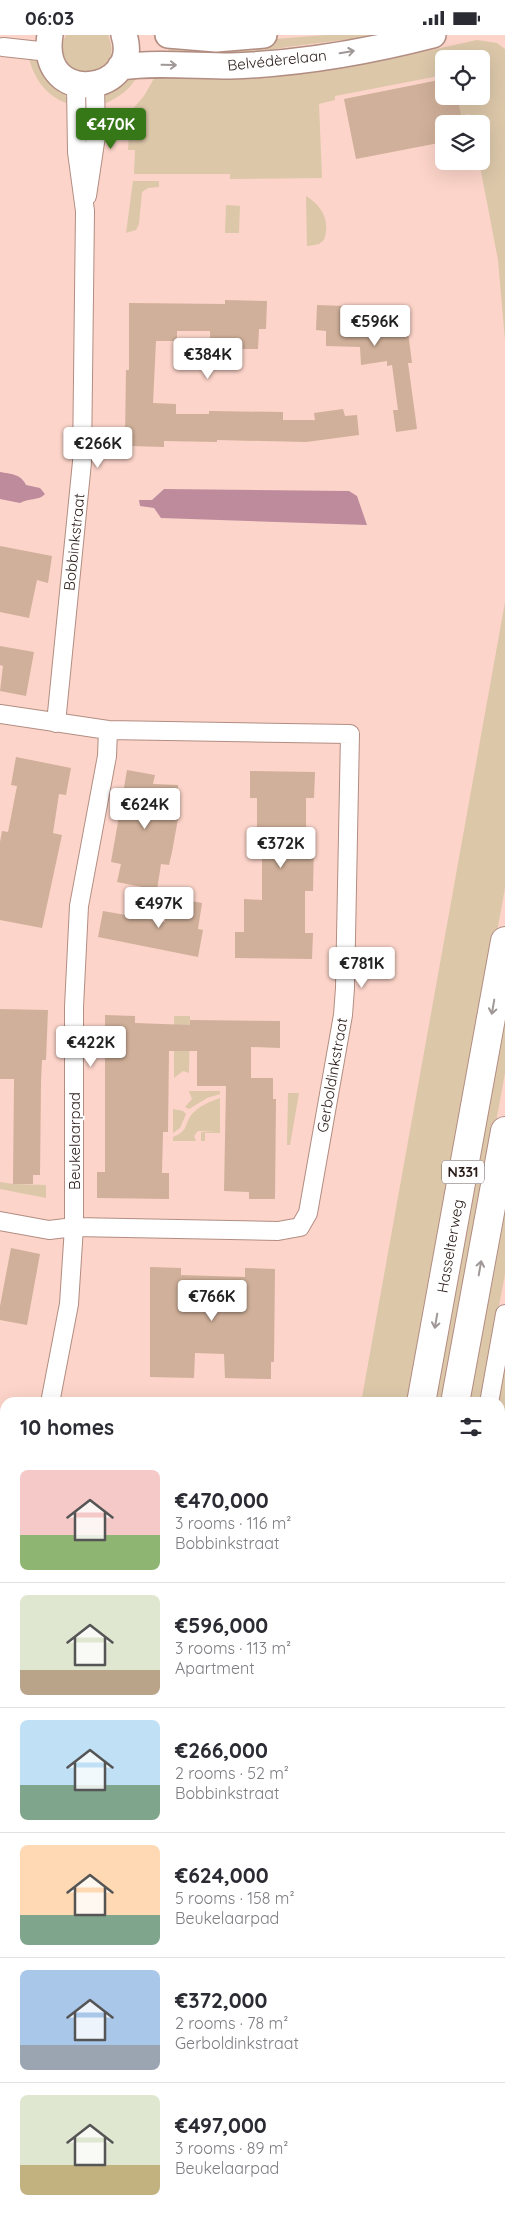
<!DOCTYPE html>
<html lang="en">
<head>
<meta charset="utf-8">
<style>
	body { margin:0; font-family:Quicksand,sans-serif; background:#f7f7f7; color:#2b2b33; height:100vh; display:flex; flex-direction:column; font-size:19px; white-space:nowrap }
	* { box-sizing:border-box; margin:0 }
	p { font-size:16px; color:#7c7c81 }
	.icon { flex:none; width:28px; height:28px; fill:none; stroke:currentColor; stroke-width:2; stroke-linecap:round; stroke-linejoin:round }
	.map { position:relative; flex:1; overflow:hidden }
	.sheet { position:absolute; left:0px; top:1362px; width:505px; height:821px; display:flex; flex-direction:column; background:#fff; border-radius:15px 15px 0 0; box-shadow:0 5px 20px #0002 }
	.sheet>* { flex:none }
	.controls { position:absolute; left:435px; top:15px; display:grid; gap:10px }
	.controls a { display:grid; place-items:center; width:55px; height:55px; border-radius:8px; background:#fff; box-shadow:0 5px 20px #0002; font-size:25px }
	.price { position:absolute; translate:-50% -42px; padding:0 11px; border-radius:5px; background:#fff; color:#222; font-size:16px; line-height:32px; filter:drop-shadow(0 1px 2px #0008) }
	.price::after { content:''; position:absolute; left:50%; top:30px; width:15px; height:11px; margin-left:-8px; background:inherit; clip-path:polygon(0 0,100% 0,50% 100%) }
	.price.current { background:#367818; color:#fff }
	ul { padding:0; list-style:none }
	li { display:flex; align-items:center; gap:15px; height:125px; padding:0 20px }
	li+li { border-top:1px solid #e1e1e2 }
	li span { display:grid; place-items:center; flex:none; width:140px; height:100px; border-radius:8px; color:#555 }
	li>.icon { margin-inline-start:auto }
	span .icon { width:60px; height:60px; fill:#fffc; stroke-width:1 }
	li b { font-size:21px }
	h2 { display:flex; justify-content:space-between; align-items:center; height:60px; padding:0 20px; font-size:21px }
	.status { display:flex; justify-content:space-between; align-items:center; height:35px; padding:0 25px; background:#fff; direction:ltr }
	.status svg { height:14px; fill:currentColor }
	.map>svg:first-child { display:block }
	.green { fill:#dcc7a9 }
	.water { fill:#be8b9d }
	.building { fill:#d0b09a }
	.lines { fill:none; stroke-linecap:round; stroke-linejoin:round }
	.minor-casing { stroke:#b28d82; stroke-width:20 }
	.secondary-casing { stroke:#b28d82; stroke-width:28 }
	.primary-casing { stroke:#b28d82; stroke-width:30 }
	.minor { stroke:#fff; stroke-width:18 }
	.secondary { stroke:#fff; stroke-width:25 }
	.primary { stroke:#fff; stroke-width:28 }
	.oneway { stroke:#9f9897 }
	.labels { text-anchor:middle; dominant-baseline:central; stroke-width:4; stroke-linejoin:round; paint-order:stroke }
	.shield { fill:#fff; stroke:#695f5d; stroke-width:1 }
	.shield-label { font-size:14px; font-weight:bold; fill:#291b17 }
	.street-label { font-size:15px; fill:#291b17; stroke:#fff }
</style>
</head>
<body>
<div class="status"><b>06:03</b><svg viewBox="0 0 49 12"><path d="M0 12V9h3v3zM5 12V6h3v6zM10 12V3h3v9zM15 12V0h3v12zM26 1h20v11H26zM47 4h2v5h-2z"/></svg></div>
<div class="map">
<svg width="505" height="2183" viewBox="0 0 505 2183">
	<rect width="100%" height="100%" fill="#fcd4c9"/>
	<path class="green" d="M 66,0 L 108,0 C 117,23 108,31 88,39 L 72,34 C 63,24 59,12 66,0 Z
		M 326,0 L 383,0 L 287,12 L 225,24 L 168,21 L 169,7 L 251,6 Z
		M 477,5 L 497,8 L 505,14 L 505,305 L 498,225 L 479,126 L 481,126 L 481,89 L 471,89 L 469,79 L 461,81 L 457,61 L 481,61 L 481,24 L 444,24 L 444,40 L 335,61 L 335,65 L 319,69 L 322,143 L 230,144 L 230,139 L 134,139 L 135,115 L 128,115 L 130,77 L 144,61 L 156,40 L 339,32 L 386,25 Z
		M 29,23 C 46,24 64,54 69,69 C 47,62 34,44 29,23 Z
		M 141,35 C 132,53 120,63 101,70 L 108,56 Z
		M 133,146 L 159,146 L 159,152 L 148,153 L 142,157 L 139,189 L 136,195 L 126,198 Z
		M 306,161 C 321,170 331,185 324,205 L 319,209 L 308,211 L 307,211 Z
		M 226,170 L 240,171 L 239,198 L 225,198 Z
		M 505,567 L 505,853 L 411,1367 L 361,1368 Z
		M 505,961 L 505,1038 L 445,1367 L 431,1368 Z
		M 174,981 L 190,981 L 189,1038 L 183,1036 L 174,1043 Z
		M 189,1056 L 220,1056 L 220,1059 L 207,1063 L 189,1074 L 185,1072 L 192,1064 Z
		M 288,1058 L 299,1058 L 290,1110 L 287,1110 Z
		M 220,1063 L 220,1098 L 205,1098 L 205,1106 L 201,1106 L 201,1097 L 216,1096 L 198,1096 L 194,1101 L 196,1106 L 173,1106 L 173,1102 C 189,1096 184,1089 192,1079 C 199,1071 211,1066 220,1063 Z
		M 173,1074 L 183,1076 L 186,1079 L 180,1093 L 173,1098 Z
		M 505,1144 L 505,1239 L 481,1367 L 464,1368 Z
		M 0,1147 L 13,1149 L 46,1150 L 46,1163 L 0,1154 Z
		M 505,1318 L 505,1447 L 500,1474 L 500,1368 L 496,1368 Z
		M 220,2179 L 263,2179 L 262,2183 L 219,2183 Z"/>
	<path class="water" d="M 0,437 C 11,439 21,439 26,450 L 40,453 L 45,459 C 39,466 28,463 20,468 L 0,464 Z
		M 164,454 L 349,456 L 357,461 L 367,490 L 161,483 L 154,473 L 140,471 L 139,465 L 152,465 Z
		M 505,1447 L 505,1503 L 500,1530 L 500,1474 Z"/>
	<path class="building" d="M 444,44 L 444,61 L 457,61 L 463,89 L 444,89 L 444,107 L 356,124 L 344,64 Z
		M 225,265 L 267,266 L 266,294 L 259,294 L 258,314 L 210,314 L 210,296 L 177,296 L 177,306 L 156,306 L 153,368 L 176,369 L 176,379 L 209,379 L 209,376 L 283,377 L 283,385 L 315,385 L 314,378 L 343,374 L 345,381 L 357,380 L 359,400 L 306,407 L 217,405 L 217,407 L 164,406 L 164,412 L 130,411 L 130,404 L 125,404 L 126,335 L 129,335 L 129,268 L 225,269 Z
		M 317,270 L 398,273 L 400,282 L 406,281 L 412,328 L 408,328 L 417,394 L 396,397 L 393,375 L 398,375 L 392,330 L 387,331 L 387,326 L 361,330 L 360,312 L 326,311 L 326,296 L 316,295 Z
		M 0,511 L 52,521 L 48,548 L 37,545 L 29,583 L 0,577 Z
		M 0,611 L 34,617 L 26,661 L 0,656 L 3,631 L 0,630 Z
		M 16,722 L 71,733 L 66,760 L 59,759 L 53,798 L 62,800 L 42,893 L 0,885 L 0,807 L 2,796 L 8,797 L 17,751 L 11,750 Z
		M 127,735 L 155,740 L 153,749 L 178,750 L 178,784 L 172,817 L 169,830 L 161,829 L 157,855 L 117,847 L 121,829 L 111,827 Z
		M 250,736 L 315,737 L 314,763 L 306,763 L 306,804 L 314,804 L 313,856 L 305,856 L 305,898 L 313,898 L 312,924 L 235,923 L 235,897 L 244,897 L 244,864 L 262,865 L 262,794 L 257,794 L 257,763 L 250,763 Z
		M 170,862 L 202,868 L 198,894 L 203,895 L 198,922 L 98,902 L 103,876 L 165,887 Z
		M 0,974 L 48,975 L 46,1025 L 42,1025 L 41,1046 L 40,1140 L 33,1140 L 33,1149 L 13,1149 L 14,1044 L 0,1044 Z
		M 105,980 L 135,981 L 135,988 L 190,990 L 190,985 L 280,986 L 280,1013 L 251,1012 L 251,1043 L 273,1043 L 273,1064 L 276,1064 L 275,1164 L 249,1164 L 249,1157 L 224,1156 L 226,1051 L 197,1051 L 197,1016 L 169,1016 L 168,1097 L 163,1097 L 162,1138 L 169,1138 L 169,1164 L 97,1163 L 97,1137 L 105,1137 Z
		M 11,1213 L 40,1219 L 27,1290 L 0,1285 L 0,1271 Z
		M 150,1232 L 181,1233 L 181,1240 L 245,1242 L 245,1233 L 275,1234 L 274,1327 L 271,1327 L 271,1344 L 225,1343 L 224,1319 L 195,1318 L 194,1343 L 150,1342 Z"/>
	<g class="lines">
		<g class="minor-casing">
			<path id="minor" d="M 3,12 L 49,17
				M 87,161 L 96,101 L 95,50
				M 0,679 L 108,695 L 350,699 L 345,953 L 343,980 L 308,1178 L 300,1192 L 278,1196 L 74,1192 L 49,1195 L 0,1186
				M 56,688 L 82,427 L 85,176 L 77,117 L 76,50
				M 50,1368 L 69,1269 L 74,1192 L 74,972 L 79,871 L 107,721 L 108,695
				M 489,1368 L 505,1279
				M 0,1499 L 5,1494
				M 0,1731 L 5,1742
				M 0,1810 L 5,1808
				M 340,2183 L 340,2179"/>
		</g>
		<g class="secondary-casing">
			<path id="secondary" d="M 50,0 C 38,74 143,58 124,0
				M 168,0 L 216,4 L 264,0
				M 120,32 C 157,27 194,31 230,31 C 298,29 367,17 433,0"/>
		</g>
		<g class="primary-casing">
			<path id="primary" d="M 421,1368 L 505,906
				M 455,1368 L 505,1096
				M 272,2183 L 273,2179
				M 306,2183 L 307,2179"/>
		</g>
		<use href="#minor" class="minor"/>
		<use href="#secondary" class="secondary"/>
		<use href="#primary" class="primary"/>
	</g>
	<defs><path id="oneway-shaft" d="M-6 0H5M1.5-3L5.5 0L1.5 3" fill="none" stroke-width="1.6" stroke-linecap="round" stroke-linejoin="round" transform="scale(1.25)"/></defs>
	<g class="oneway">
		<use href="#oneway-shaft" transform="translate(347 17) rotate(-9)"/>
		<use href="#oneway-shaft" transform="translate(169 30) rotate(1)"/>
		<use href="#oneway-shaft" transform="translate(493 972) rotate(100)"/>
		<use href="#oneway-shaft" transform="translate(480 1233) rotate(-80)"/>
		<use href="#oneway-shaft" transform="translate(436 1286) rotate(100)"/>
	</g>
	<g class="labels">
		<rect class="shield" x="442" y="1125.5" width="42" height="23" rx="4"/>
		<g class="shield-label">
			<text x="463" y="1137">N331</text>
		</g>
		<g class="street-label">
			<text transform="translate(277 25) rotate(-6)">Belvédèrelaan</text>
			<text transform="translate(74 507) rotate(-84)">Bobbinkstraat</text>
			<text transform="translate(332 1040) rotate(-80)">Gerboldinkstraat</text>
			<text transform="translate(74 1106) rotate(-90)">Beukelaarpad</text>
			<text transform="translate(450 1211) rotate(-80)">Hasselterweg</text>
		</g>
	</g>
</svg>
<div class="controls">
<a><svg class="icon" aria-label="locate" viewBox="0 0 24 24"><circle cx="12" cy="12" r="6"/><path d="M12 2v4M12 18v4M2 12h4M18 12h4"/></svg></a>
<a><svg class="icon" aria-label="layers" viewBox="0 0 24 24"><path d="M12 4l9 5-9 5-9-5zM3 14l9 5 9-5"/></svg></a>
</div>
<b class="price current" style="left:111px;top:115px">€470K</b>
<b class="price" style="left:375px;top:312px">€596K</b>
<b class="price" style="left:208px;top:345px">€384K</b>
<b class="price" style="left:98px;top:434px">€266K</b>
<b class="price" style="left:145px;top:795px">€624K</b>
<b class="price" style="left:281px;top:834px">€372K</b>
<b class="price" style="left:159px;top:894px">€497K</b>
<b class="price" style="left:362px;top:954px">€781K</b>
<b class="price" style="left:91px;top:1033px">€422K</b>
<b class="price" style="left:212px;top:1287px">€766K</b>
<section class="sheet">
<h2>10 homes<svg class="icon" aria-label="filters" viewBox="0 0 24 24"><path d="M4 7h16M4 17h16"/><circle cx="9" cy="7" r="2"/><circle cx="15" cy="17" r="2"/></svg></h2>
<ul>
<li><span style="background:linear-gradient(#f6c9c9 65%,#8fb573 0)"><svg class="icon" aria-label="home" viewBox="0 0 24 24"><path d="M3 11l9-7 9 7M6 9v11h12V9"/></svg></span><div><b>€470,000</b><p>3 rooms · 116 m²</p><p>Bobbinkstraat</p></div></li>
<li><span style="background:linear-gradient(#dfe7d0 75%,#b9a48a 0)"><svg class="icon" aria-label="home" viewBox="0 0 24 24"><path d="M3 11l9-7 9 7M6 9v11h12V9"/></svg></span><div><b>€596,000</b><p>3 rooms · 113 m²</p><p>Apartment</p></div></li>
<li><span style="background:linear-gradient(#bfe0f5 65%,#7fa58c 0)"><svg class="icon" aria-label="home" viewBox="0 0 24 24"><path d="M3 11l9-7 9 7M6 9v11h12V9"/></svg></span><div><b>€266,000</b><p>2 rooms · 52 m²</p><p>Bobbinkstraat</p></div></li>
<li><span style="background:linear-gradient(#ffd9b3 70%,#7fa58c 0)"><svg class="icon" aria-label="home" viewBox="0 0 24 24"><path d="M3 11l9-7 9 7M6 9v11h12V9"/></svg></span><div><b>€624,000</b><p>5 rooms · 158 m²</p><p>Beukelaarpad</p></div></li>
<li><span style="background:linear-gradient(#a9c7e8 75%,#9aa5b1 0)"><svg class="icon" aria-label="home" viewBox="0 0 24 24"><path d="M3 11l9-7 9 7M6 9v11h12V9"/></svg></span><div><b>€372,000</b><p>2 rooms · 78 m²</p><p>Gerboldinkstraat</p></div></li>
<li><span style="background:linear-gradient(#dfe7d0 70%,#c2b280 0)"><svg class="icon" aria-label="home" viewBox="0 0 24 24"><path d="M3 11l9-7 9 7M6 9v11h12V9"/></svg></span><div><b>€497,000</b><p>3 rooms · 89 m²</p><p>Beukelaarpad</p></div></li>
</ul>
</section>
</div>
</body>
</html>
